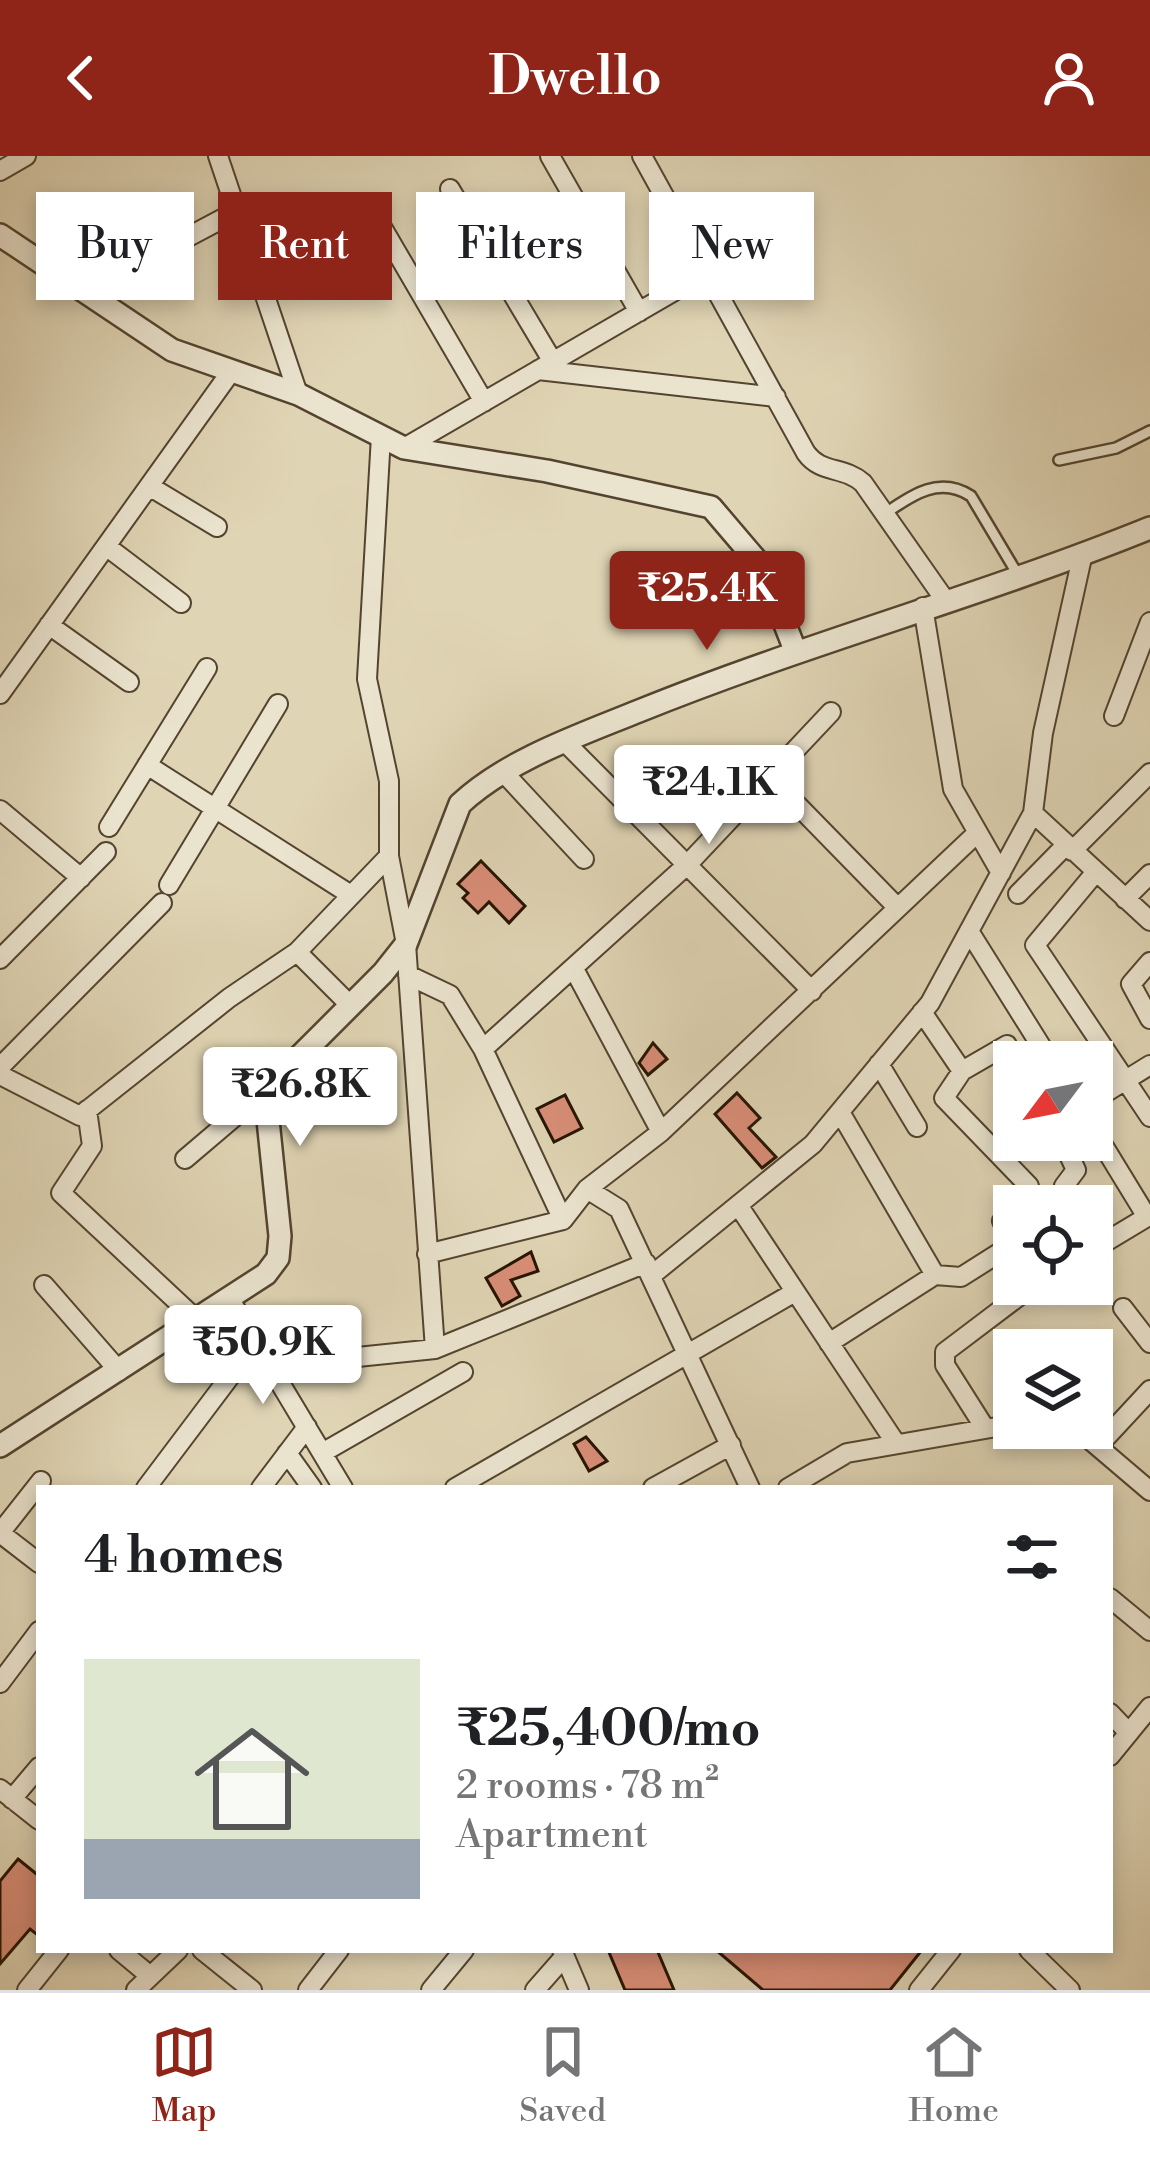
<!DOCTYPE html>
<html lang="en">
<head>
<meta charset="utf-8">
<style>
	body { margin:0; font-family:"Libre Bodoni",serif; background:#f2f2f2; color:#202124; height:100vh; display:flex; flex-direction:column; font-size:45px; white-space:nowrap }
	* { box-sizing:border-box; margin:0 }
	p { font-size:39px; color:#757577 }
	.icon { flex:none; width:66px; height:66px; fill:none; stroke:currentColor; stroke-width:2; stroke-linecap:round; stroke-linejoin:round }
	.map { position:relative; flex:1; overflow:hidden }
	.side { position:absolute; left:36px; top:1329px; width:1077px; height:468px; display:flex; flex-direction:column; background:#fff; border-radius:0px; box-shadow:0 6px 18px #0003 }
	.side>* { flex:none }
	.guide { position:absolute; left:36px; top:36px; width:1080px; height:108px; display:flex; gap:24px }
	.needle { width:78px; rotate:238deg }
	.tools { position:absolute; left:993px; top:885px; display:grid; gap:24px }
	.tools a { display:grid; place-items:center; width:120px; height:120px; border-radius:0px; background:#fff; box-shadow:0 6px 18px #0003; font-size:60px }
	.price { position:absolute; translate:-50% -102px; padding:0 27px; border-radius:12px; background:#fff; color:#222; font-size:39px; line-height:78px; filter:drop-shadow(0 3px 6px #0008) }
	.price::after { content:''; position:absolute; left:50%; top:72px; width:36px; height:27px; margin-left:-18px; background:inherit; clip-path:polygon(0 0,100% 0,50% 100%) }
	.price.current { background:#8f2418; color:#fff }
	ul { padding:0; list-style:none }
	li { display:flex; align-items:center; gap:36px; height:300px; padding:0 48px }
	li span { display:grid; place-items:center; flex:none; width:336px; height:240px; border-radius:0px; color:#555 }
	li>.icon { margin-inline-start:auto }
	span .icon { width:144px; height:144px; fill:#fffc; stroke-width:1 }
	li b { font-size:51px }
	h2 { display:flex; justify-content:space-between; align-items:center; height:144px; padding:0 48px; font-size:51px }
	.chip { padding:0 42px; border-radius:0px; background:#fff; box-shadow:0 6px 18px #0003; font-size:42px; line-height:108px }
	.chip.current { background:#8f2418; color:#fff }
	header { display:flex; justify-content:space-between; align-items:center; height:156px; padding:0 48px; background:#8f2418; color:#fff; font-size:54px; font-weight:600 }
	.tab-bar { display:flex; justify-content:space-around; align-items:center; height:168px; border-top:3px solid #e0e0e0; background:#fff; font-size:33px; color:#757577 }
	.tab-bar a { display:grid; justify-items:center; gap:6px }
	.tab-bar .current { color:#8f2418 }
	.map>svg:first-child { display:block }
	.building { fill:#d98e78; stroke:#261403; stroke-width:3 }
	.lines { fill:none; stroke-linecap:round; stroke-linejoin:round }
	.service-casing { stroke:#54442f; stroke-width:14 }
	.minor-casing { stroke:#54442f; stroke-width:22 }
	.tertiary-casing { stroke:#54442f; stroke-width:26 }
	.service { stroke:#eae3ce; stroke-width:9 }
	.minor { stroke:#eae3ce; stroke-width:18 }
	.tertiary { stroke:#eae3ce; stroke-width:21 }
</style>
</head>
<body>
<header><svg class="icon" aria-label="back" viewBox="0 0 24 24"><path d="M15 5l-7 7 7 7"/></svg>Dwello<svg class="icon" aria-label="person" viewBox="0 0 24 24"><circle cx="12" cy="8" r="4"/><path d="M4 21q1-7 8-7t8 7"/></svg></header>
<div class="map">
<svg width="1150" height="1834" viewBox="0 0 1150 1834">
	<rect width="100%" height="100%" fill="#dfd4b4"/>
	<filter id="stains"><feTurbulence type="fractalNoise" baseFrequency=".00167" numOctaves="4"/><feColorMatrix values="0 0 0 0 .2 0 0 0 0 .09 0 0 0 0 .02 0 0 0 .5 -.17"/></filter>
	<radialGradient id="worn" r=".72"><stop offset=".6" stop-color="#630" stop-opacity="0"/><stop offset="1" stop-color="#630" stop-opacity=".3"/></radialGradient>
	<path class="building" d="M 481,705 L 525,750 L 509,767 L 489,746 L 478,757 L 463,742 L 468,737 L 458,728 Z
		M 653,887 L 667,903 L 648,919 L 639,907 Z
		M 737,937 L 760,962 L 749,972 L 776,1001 L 762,1012 L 715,958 Z
		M 565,939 L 582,972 L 554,986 L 537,953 Z
		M 531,1096 L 538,1115 L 511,1124 L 520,1140 L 502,1150 L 486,1122 Z
		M 586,1281 L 607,1305 L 589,1315 L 574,1288 Z
		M 18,1703 L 39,1720 L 39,1780 L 30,1773 L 0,1808 L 0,1725 Z
		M 608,1794 L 657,1794 L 674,1834 L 625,1834 Z
		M 716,1794 L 922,1794 L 890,1834 L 763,1834 Z"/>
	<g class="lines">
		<g class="service-casing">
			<path id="service" d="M 1059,304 L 1116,292 L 1150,275
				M 886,357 C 913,338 940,320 971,340 L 1018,419"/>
		</g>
		<g class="minor-casing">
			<path id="minor" d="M 218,0 L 298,238
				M 550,0 L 639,156
				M 642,0 L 806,297 C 821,318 844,310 863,327 L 945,444
				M 0,15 L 26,0
				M 450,33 L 553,206
				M 372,54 L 484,246
				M 156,98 L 237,55
				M 538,214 L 776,241
				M 381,280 L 367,523 L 389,625 L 389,700 L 406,788 L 435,1193
				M 404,292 L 709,115
				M 149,330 L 217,371
				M 106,390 L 181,447
				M 923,451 L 953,633 L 1001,717
				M 49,469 L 129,526
				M 0,538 L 230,217
				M 1114,560 L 1150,466
				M 565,586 L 812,835
				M 147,609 L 351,739
				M 505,618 L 584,703
				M 769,620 L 896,750
				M 0,654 L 81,722
				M 1033,657 L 1150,765
				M 109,671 L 207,512
				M 1072,695 L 1150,617
				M 1095,717 L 1035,789 L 1150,961
				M 169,729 L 278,548
				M 1018,738 L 1066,689
				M 1125,743 L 1150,718
				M 969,775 L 1051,906
				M 297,796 L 351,850
				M 0,803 L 106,696
				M 1150,806 L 1131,828 L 1150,863
				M 574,813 L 661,976
				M 408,819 L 450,839 L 483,893 L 563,1064
				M 922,856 L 962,915 L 944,942 L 1029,1030 L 1016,1050
				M 483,893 L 688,708 L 831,556
				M 879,908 L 917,971
				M 0,911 L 162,747
				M 962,915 L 1007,889
				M 0,919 L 80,960 L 229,842 L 297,796 L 389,700
				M 1092,945 L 1150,909
				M 87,954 L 92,990 L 61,1037 L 198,1165
				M 1092,971 L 1147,1061 L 1092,1094
				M 1062,984 L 1076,1014 L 1064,1030 L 1076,1050
				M 185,1003 L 265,935
				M 587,1033 L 619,1053 L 750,1332
				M 738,1049 L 895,1286
				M 1014,1052 L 1002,1065 L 1014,1089
				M 427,1098 L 563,1064 L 587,1033 L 661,976 L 975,679
				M 652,1119 L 813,988 L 930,847 L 1033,657 L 1043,577 L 1083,397
				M 935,1119 L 961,1121 L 1013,1088
				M 44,1129 L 119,1215
				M 229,1142 L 343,1332
				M 1123,1152 L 1150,1187
				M 829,1187 L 935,1119 L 840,956
				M 270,1210 L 435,1193 L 646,1107
				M 983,1269 L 945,1209 L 945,1196 L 1035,1128
				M 1076,1272 L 1150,1335
				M 1099,1289 L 1150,1234
				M 287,1297 L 312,1332
				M 322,1297 L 463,1216
				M 146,1332 L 256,1186
				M 261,1332 L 307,1271
				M 455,1332 L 795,1136
				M 653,1332 L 731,1289
				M 788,1332 L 847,1297 L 1014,1268
				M 0,1377 L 41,1325
				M 0,1377 L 39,1407
				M 1110,1442 L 1150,1475
				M 0,1527 L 39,1475
				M 1110,1557 L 1129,1577
				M 1110,1600 L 1150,1551
				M 0,1633 L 39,1664
				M 12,1643 L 39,1611
				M 119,1794 L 149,1819
				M 202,1794 L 252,1834
				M 562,1794 L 579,1834
				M 1029,1794 L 1070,1834
				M 27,1834 L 59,1794
				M 136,1834 L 178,1794
				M 308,1834 L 339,1794
				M 431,1834 L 464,1794
				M 535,1834 L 564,1801
				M 919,1834 L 951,1794"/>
		</g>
		<g class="tertiary-casing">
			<path id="tertiary" d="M 0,79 L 172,194 L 298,238 L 404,292 L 547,315 L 711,351 L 763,412 L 795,494
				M 0,1290 L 266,1118 L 278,1102 L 280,1080 L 265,935 L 383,817 L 406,788 L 460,648 C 507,604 580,579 639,555 C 807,487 982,440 1150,372"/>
		</g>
		<use href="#service" class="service"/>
		<use href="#minor" class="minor"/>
		<use href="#tertiary" class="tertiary"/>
	</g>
	<rect width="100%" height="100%" filter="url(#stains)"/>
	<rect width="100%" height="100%" fill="url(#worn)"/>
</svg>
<div class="tools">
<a><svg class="needle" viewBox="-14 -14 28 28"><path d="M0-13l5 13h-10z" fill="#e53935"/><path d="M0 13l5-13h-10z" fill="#757577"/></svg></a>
<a><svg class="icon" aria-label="locate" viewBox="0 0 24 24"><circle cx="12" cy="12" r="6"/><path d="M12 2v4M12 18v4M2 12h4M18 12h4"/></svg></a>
<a><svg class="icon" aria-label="layers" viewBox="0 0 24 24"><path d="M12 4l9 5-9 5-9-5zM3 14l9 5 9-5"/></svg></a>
</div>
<b class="price current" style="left:707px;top:497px">₹25.4K</b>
<b class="price" style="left:709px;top:691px">₹24.1K</b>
<b class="price" style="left:300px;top:993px">₹26.8K</b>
<b class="price" style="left:263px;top:1251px">₹50.9K</b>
<div class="guide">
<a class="chip">Buy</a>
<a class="chip current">Rent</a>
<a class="chip">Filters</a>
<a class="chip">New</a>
</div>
<section class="side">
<h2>4 homes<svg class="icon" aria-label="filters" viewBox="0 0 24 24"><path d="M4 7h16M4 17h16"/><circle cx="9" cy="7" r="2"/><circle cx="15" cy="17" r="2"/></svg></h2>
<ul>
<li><span style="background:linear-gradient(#dfe7d0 75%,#9aa5b1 0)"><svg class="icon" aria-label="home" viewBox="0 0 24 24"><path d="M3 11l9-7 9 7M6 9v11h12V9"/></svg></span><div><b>₹25,400/mo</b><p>2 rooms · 78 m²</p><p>Apartment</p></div></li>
</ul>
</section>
</div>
<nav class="tab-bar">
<a class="current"><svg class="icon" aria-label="map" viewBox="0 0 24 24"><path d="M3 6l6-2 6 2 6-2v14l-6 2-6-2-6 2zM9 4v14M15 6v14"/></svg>Map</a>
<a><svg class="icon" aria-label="saved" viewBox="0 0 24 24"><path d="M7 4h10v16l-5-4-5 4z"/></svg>Saved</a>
<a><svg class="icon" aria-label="home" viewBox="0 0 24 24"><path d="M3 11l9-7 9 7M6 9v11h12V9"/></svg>Home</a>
</nav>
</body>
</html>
